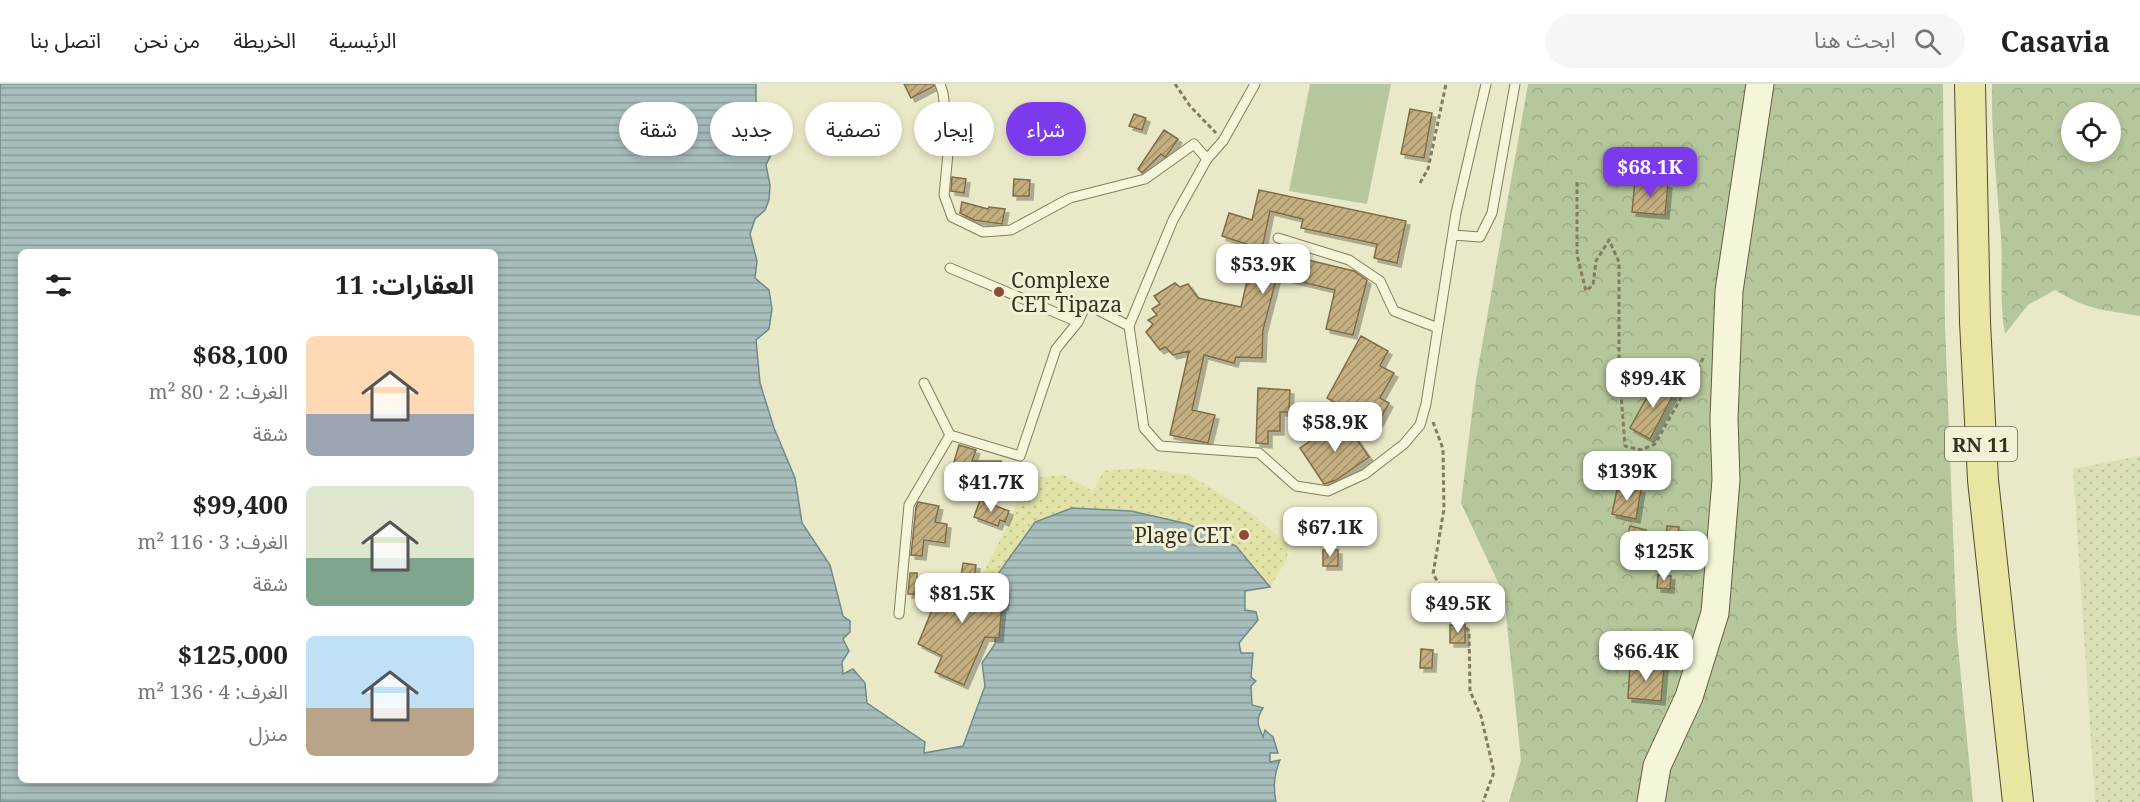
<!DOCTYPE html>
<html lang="ar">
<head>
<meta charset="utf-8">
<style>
	body { margin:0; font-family:"Noto Serif","Noto Sans Arabic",serif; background:#f6f6f6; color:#222; direction:rtl; height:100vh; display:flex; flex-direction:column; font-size:22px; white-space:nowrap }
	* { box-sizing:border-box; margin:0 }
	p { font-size:20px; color:#767676 }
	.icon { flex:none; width:33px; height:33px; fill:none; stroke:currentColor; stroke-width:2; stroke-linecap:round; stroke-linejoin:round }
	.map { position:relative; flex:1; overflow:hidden; direction:ltr }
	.panel { position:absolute; left:18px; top:165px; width:480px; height:534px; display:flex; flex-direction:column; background:#fff; border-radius:9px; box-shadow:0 3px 9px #0003; direction:rtl }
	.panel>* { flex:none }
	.guide { position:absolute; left:516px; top:18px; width:570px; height:54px; direction:rtl; display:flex; gap:12px }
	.fabs { position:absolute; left:2061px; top:18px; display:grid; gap:12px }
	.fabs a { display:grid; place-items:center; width:60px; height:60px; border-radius:50%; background:#fff; box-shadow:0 3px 9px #0003; font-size:30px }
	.price { position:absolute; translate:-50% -51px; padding:0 14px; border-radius:12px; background:#fff; color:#222; font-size:20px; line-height:39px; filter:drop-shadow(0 2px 3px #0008) }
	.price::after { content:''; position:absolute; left:50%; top:36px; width:18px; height:14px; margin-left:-9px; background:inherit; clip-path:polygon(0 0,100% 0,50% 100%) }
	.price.selected { background:#7c3aed; color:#fff }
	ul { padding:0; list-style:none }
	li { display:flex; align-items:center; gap:18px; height:150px; padding:0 24px }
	li span { display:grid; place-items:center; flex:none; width:168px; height:120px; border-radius:9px; color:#555 }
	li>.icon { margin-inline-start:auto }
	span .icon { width:72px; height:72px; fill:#fffc; stroke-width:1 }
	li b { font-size:26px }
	h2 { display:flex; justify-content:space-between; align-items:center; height:72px; padding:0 24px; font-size:26px }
	.tag { padding:0 21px; border-radius:27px; background:#fff; box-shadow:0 3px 9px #0003; font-size:21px; line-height:54px }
	.tag.selected { background:#7c3aed; color:#fff }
	header { display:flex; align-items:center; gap:36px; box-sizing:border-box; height:84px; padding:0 30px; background:#fff; border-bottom:2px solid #e0e0e0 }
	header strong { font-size:28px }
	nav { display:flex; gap:33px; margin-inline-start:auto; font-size:21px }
	.search { width:420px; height:54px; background:#f6f6f6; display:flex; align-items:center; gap:15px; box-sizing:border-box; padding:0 21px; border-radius:33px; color:#767676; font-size:22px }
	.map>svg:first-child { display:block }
	.farmland { fill:url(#farmland-dots) }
	.grass { fill:#b6c79c }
	.forest { fill:url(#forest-crowns); fill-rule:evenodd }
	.sand { fill:url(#sand-dots) }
	.water { fill:url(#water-rules); stroke:#6f8b8b; stroke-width:1.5; fill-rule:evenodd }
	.building { fill:url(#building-hatch); stroke:#806d46; stroke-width:1.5; filter:url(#shadow) }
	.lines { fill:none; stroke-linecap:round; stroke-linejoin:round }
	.lane-casing { stroke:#847c5e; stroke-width:11 }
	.secondary-casing { stroke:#655d41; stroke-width:29 }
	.primary-casing { stroke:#524932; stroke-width:32 }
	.path { stroke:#847c5e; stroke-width:3; stroke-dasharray:4.5 3; stroke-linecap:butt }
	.lane { stroke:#f5f5d9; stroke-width:9 }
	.secondary { stroke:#f5f5d9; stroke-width:27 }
	.primary { stroke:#e9e6a3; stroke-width:30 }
	.poi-dot { fill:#8c4b34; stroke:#f2f1d6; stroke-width:2 }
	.labels { text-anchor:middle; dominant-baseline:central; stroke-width:6; stroke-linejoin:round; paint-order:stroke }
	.shield { fill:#f2f1d6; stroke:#6e6a57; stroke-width:1.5 }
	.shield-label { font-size:20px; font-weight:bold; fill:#353020 }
	.poi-label { font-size:21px; fill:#353020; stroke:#f2f1d6; text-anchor:start }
</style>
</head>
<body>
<header>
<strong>Casavia</strong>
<div class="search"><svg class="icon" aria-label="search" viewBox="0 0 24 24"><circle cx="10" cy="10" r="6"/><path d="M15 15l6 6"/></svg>ابحث هنا</div>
<nav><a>الرئيسية</a><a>الخريطة</a><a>من نحن</a><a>اتصل بنا</a></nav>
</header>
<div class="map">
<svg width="2140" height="718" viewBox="0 0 2140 718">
	<defs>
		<pattern id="farmland-dots" width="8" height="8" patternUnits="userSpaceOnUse" patternTransform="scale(1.5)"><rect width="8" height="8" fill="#dadfb5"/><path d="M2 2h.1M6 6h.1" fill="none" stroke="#bcc09b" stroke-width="1.8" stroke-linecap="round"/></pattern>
		<pattern id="forest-crowns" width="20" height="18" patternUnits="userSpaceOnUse" patternTransform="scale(1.5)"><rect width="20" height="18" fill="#b6c79c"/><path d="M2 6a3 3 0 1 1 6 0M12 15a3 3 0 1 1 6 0" fill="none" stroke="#9dab86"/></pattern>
		<pattern id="sand-dots" width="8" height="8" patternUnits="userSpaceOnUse" patternTransform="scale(1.5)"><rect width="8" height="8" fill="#e2e3a7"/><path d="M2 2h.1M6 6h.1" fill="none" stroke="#c2c38f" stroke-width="1.8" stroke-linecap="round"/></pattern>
		<pattern id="water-rules" width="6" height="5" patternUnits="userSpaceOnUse" patternTransform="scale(1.5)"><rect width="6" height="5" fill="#a8bebd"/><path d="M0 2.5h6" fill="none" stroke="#8a9b99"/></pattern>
		<pattern id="building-hatch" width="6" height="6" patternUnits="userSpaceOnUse" patternTransform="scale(1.5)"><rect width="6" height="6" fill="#c4af81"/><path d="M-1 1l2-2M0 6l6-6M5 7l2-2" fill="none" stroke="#a08f69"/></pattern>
		<filter id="shadow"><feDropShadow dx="4" dy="4" stdDeviation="0" flood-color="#0004"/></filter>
	</defs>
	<rect width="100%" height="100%" fill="#eae9c7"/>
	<path class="farmland" d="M 2140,372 L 2140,718 L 2095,718 L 2073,385 Z"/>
	<path class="grass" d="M 1310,0 L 1391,0 L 1367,120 L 1289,107 Z"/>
	<path class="forest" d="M 1528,0 L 1943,0 L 1945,241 L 1957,551 L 1973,718 L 1509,718 L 1521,676 L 1504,511 L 1461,419 L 1476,296 Z
		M 1992,0 L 2140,0 L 2140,232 C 2104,226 2087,226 2055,206 L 2028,221 L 2005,250 C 1999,218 2003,186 2001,153 C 1997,102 1991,51 1992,0 ZM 2072,28 L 2110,28 L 2110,68 L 2072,68 Z"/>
	<path class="sand" d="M 1139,384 L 1190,391 L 1252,430 L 1288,461 L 1287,475 L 1270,503 L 1236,462 L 1188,440 L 1131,427 L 1035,438 L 988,504 L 977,501 L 1010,437 L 1025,395 L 1064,391 L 1093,407 L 1104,387 Z"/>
	<path class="water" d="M 0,0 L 756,0 L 756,29 L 761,30 L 760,46 L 768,50 L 774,64 L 766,81 L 770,101 L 769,116 L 765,126 L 755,135 L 750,150 L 757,177 L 755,194 L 769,206 L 772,225 L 769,245 L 756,256 L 760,299 L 774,344 L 795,394 L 802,439 L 830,481 L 843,532 L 850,537 L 850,548 L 843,555 L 849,567 L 842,578 L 843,590 L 853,585 L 865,599 L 867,619 L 925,658 L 924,669 L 963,662 L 985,602 L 982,579 L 995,560 L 996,535 L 1004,525 L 1004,505 L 988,504 L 1035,438 L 1072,424 L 1131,427 L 1188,440 L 1236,462 L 1270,503 L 1245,507 L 1245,526 L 1256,528 L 1258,536 L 1239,559 L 1241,569 L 1253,569 L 1251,593 L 1256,597 L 1251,602 L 1252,621 L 1263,624 C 1255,636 1258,641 1263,653 L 1265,646 L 1273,653 L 1278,669 L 1270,669 L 1270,678 L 1280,676 C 1274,691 1273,702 1276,718 L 0,718 ZM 21,168 L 495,168 L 495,696 L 21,696 Z"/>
	<path class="building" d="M 904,0 L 933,0 L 934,2 L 911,14 Z
		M 1410,25 L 1432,29 L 1424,74 L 1401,70 Z
		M 925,28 L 937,29 L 935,60 L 933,56 L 920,55 L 921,37 L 925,37 Z
		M 1134,30 L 1146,34 L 1142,46 L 1129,42 Z
		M 1164,46 L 1178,55 L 1167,71 L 1165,73 L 1161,70 L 1142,89 L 1138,85 Z
		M 952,93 L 966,95 L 964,109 L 951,107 Z
		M 1014,95 L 1030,96 L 1029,112 L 1013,112 Z
		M 1635,97 L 1668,100 L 1665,131 L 1632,128 Z
		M 1259,106 L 1406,137 L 1397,179 L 1374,174 L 1377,160 L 1301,144 L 1303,135 L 1270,127 L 1262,165 L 1354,187 L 1367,196 L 1353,251 L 1326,245 L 1335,206 L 1277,192 L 1263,246 L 1262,274 L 1236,273 L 1234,279 L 1204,271 L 1192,326 L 1215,331 L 1208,359 L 1170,351 L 1189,267 L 1173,271 L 1165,263 L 1160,266 L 1146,248 L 1153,240 L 1148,236 L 1157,231 L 1152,225 L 1160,220 L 1154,212 L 1175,199 L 1180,203 L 1188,200 L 1198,214 L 1241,223 L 1255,163 L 1261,165 L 1222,152 L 1229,129 L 1252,136 Z
		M 962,118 L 988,125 L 989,123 L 1005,125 L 1002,140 L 974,136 L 960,129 Z
		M 1361,252 L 1388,267 L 1380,282 L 1394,289 L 1380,314 L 1389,319 L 1373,349 L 1345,333 L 1352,328 L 1327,314 Z
		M 1657,295 L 1676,305 L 1650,355 L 1630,344 Z
		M 1258,304 L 1290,306 L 1289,328 L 1280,328 L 1280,347 L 1268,347 L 1268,360 L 1256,359 Z
		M 1343,335 L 1369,373 L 1336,396 L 1324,400 L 1300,364 Z
		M 959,361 L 976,366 L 972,377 L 1001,377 L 1001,401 L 959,402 L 948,398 Z
		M 1618,401 L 1641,405 L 1636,435 L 1612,430 Z
		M 980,416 L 1009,427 L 1005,438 L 1000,436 L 998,442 L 974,433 Z
		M 918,418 L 939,422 L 935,438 L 947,440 L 945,459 L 924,456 L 922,472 L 911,471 L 916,423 Z
		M 1630,442 L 1646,446 L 1641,466 L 1625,462 Z
		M 1667,442 L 1679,443 L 1676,481 L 1664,480 Z
		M 1323,466 L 1338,466 L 1338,482 L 1323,482 Z
		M 963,479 L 976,481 L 973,503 L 1006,506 L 1004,522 L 1002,521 L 999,554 L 985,553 L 964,601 L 935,588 L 942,572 L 918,560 L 939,509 L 941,510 L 948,494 L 960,500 Z
		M 910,489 L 917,489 L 917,510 L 908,510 Z
		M 1658,491 L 1671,492 L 1670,505 L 1657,504 Z
		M 1450,541 L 1465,541 L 1465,559 L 1450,559 Z
		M 1421,565 L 1433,566 L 1432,584 L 1420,584 Z
		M 1630,580 L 1664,583 L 1661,617 L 1628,614 Z"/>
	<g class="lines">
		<g class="lane-casing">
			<path id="lane" d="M 940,0 L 943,9 L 949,59 L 944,111 L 952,133 L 983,148 L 1011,146 L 1070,114 L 1145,95 L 1194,60 L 1207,75 L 1173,136 L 1129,242
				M 1207,75 L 1223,57 L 1255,0
				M 1453,151 L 1480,153 L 1492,129 L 1515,0
				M 1278,154 L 1349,176 L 1380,197 L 1394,227 L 1438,244
				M 950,184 L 1078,238 L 1085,223 L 1098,226 L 1129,242 L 1144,344 L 1160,362 L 1259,369 L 1296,402 L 1328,407 L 1365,390 L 1404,360 L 1420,341 L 1426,320 L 1456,129 L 1486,0
				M 924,299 L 950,351 L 1020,372 L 1056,265 L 1078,238
				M 899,530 L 909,421 L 950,351"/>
		</g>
		<g class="secondary-casing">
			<path id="secondary" d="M 1651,718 L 1657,682 L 1689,613 L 1715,529 L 1726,396 L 1724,335 L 1729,207 L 1760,0"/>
		</g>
		<g class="primary-casing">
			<path id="primary" d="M 1970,0 L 1975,238 L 1983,396 L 2018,718"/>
		</g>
		<path class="path" d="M 1175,0 L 1190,22 L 1216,49
			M 1577,98 L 1577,171 L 1586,207 L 1593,201 L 1596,177 L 1609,156 L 1619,178 L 1619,284 L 1625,362 L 1641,366 L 1655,360 L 1705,271
			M 1420,99 L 1428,85 L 1446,0
			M 1433,338 L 1443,365 L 1444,425 L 1433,490 L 1469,548 L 1470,607 L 1481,632 L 1494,688 L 1483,718"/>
		<use href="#lane" class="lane"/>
		<use href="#secondary" class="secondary"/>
		<use href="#primary" class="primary"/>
	</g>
	<g class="poi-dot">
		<circle cx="999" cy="208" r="6"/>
		<circle cx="1244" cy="451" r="6"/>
	</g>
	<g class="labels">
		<rect class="shield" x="1945" y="343" width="72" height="34" rx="4.5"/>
		<g class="shield-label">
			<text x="1981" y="360">RN 11</text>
		</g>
		<g class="poi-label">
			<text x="1011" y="196">Complexe<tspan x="1011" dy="24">CET Tipaza</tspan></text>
			<text x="1232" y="451" text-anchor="end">Plage CET</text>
		</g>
	</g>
</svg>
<div class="fabs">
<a><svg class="icon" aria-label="locate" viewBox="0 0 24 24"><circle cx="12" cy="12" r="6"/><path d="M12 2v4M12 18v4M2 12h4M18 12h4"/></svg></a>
</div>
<b class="price selected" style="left:1650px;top:114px">$68.1K</b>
<b class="price" style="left:1263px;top:211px">$53.9K</b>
<b class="price" style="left:1653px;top:325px">$99.4K</b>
<b class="price" style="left:1335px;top:369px">$58.9K</b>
<b class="price" style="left:1627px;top:418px">$139K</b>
<b class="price" style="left:991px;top:429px">$41.7K</b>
<b class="price" style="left:1330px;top:474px">$67.1K</b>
<b class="price" style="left:1664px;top:498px">$125K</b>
<b class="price" style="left:962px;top:540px">$81.5K</b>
<b class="price" style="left:1458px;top:550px">$49.5K</b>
<b class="price" style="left:1646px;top:598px">$66.4K</b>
<div class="guide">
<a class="tag selected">شراء</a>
<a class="tag">إيجار</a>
<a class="tag">تصفية</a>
<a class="tag">جديد</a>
<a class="tag">شقة</a>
</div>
<section class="panel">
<h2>العقارات: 11<svg class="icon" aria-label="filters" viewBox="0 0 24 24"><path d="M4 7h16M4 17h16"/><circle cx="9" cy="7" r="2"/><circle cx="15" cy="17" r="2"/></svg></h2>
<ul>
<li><span style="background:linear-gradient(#ffd9b3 65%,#9aa5b1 0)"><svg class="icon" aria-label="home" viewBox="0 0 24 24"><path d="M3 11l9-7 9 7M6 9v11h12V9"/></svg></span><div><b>$68,100</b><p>الغرف: 2 · 80 m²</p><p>شقة</p></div></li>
<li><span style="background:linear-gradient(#dfe7d0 60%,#7fa58c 0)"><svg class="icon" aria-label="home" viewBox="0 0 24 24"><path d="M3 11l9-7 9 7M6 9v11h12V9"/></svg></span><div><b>$99,400</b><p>الغرف: 3 · 116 m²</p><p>شقة</p></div></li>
<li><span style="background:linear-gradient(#bfe0f5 60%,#b9a48a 0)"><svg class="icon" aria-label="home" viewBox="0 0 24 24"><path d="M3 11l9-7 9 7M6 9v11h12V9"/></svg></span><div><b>$125,000</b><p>الغرف: 4 · 136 m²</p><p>منزل</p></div></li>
</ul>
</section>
</div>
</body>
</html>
